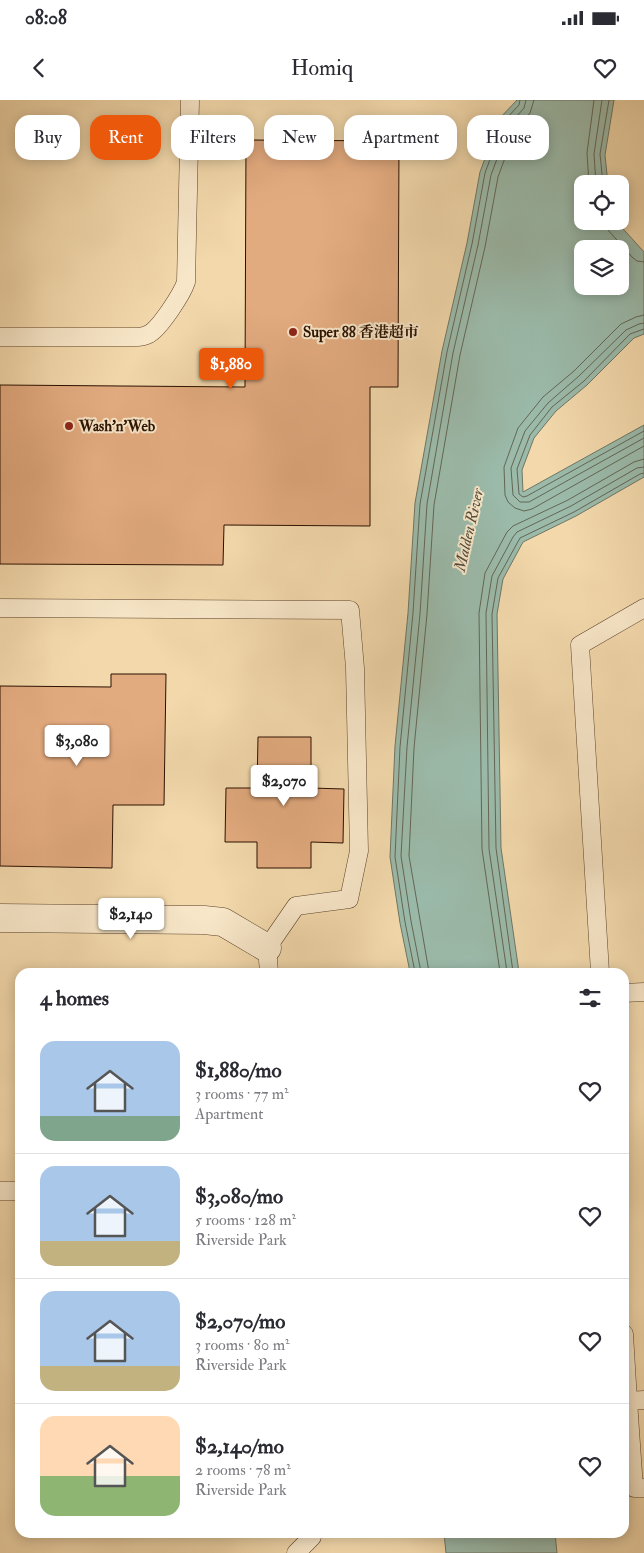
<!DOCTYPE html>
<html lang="en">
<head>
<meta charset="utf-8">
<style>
	body { margin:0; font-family:"IM FELL Double Pica","Noto Serif SC",serif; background:#f7f7f7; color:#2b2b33; height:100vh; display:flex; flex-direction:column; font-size:19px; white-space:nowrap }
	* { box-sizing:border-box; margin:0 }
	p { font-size:16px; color:#7c7c81 }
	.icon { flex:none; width:28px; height:28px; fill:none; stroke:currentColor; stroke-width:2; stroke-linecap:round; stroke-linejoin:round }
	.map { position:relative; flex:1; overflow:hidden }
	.drawer { position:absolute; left:15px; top:868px; width:614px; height:570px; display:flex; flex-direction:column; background:#fff; border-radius:15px; box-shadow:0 2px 12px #0003 }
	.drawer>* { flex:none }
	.banner { position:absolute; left:15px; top:15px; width:615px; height:45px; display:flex; gap:10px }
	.controls { position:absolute; left:574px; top:75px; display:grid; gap:10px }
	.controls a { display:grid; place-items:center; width:55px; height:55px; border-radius:10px; background:#fff; box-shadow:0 2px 12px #0003; font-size:25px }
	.price { position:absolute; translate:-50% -42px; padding:0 11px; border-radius:5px; background:#fff; color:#222; font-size:16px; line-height:32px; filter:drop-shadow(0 1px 2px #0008) }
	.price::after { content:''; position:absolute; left:50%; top:30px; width:15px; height:11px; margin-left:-8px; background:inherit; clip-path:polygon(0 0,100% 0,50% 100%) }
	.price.selected { background:#ea580c; color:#fff }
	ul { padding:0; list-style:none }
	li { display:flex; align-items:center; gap:15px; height:125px; padding:0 25px }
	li+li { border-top:1px solid #e1e1e2 }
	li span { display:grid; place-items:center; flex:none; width:140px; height:100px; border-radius:15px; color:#555 }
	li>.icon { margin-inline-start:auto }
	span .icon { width:60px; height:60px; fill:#fffc; stroke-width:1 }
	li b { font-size:21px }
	h2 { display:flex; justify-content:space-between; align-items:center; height:60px; padding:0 25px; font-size:21px }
	.tag { padding:0 18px; border-radius:15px; background:#fff; box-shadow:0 2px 12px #0003; font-size:18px; line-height:45px }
	.tag.selected { background:#ea580c; color:#fff }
	.status { display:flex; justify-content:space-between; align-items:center; height:35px; padding:0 25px; background:#fff; direction:ltr }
	.status svg { height:14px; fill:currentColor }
	header { display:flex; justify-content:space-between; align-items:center; height:65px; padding:0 25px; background:#fff; font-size:22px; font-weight:600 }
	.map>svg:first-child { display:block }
	.water { fill:#9bbaaa; stroke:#6e7666; fill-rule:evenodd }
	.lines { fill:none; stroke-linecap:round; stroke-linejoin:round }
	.shore { stroke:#636655; stroke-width:1 }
	.building { fill:#e2aa7f; stroke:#2b1100 }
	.lane-casing { stroke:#5d432b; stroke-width:19 }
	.street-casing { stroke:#5d432b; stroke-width:29 }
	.lane { stroke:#f7e6c8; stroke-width:18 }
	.street { stroke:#f7e6c8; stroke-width:28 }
	.poi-dot { fill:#8f2418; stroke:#f7e6c8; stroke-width:2 }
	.labels { text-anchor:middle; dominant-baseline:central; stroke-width:4; stroke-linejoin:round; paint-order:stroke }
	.poi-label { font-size:15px; font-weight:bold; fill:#2b1100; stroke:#f7e6c8; text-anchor:start }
	.water-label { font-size:16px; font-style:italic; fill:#524c3c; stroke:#f7e6c8 }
</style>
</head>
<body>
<div class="status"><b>08:08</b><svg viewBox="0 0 49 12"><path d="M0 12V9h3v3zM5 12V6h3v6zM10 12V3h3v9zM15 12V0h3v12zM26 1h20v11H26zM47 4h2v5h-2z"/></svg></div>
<header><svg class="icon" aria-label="back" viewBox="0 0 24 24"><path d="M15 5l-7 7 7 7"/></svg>Homiq<svg class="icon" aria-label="heart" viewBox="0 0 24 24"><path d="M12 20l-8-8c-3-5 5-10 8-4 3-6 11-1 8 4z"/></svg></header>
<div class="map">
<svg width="644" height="1453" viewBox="0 0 644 1453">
	<rect width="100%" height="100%" fill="#f2d8ab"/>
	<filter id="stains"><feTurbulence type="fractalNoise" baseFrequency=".004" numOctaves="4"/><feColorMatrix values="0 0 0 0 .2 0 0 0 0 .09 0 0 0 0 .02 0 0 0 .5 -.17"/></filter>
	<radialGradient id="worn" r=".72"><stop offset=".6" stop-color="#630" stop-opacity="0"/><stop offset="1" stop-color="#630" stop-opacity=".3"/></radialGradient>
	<path class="water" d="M 517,0 L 614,0 L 605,55 L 608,84 L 582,84 L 582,121 L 616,121 L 644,152 L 644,234 L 634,238 L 587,285 L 556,311 L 534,338 L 522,370 L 523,392 L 644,325 L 644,377 L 576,416 L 523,442 L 503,479 L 497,514 L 501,748 L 519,872 L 410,872 L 400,823 L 390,757 L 395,646 L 408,513 L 415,403 L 442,251 L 467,143 L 480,72 L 500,18 ZM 582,149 L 620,149 L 620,186 L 582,186 Z
		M 444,1433 L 555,1433 L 557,1453 L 446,1453 Z"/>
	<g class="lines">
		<path class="shore" d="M 589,84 L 587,53 L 594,0
			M 596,84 L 594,54 L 602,0
			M 603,84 L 600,54 L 609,0
			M 605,121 L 608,130 L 632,157 L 637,161 L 644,162
			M 644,215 L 636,217 L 621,224 L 574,271 L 543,297 L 518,328 L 504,367 L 505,395 L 508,402 L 515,408 L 524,411 L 532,409 L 644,346
			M 644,223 L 639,224 L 626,230 L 579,276 L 548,303 L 525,331 L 511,368 L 513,395 L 520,402 L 529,402 L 644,338
			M 644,229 L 630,234 L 584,281 L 552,307 L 530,335 L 517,369 L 519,394 L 523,397 L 527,396 L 644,331
			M 415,872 L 405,822 L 395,757 L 400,647 L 413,513 L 420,404 L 447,252 L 472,144 L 485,73 L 504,21 L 519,5 L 520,0
			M 421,872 L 411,821 L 401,756 L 407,647 L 420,514 L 427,404 L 453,253 L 478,145 L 491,75 L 510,24 L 524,8 L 526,0
			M 429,872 L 409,756 L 414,648 L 427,514 L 434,405 L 460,255 L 485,147 L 498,77 L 516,28 L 530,13 L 534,0
			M 500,872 L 482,749 L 479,513 L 485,473 L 507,432 L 513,426 L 568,400 L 634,362 L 644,359
			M 507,872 L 489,749 L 486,513 L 492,476 L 513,437 L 517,432 L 571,406 L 637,368 L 644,367
			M 513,872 L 496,748 L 492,514 L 498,478 L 520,438 L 574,412 L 640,374 L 644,373"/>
	</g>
	<path class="building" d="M 246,40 L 399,41 L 398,287 L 370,287 L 370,426 L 224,425 L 223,465 L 0,464 L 0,285 L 245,287 Z
		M 111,574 L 166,574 L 164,705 L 113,705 L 112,768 L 0,766 L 0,586 L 111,587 Z
		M 258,637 L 311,637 L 311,688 L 344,689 L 343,743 L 311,742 L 311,768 L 257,768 L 257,742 L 225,742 L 226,688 L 257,688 Z"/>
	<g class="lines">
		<g class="lane-casing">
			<path id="lane" d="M 0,237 L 137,237 C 140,237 145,236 149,234 C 160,228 182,194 186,182 L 190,0
				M 0,508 L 350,510 L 355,568 L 359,751 L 349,799 L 296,806 L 267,848 L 269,872
				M 600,872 L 580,545 L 644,508
				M 624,893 L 644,892
				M 0,1091 L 20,1091
				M 624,1234 L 628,1301 L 644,1300
				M 628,1301 L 634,1388 L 644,1388
				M 296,1453 L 312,1437 L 312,1432"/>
		</g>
		<g class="street-casing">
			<path id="street" d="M 0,818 L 204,820 L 223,822 L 267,848"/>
		</g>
		<use href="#lane" class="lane"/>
		<use href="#street" class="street"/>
	</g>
	<g class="poi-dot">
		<circle cx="293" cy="232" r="5"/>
		<circle cx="69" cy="326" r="5"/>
	</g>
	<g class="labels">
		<g class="poi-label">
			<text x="303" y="232">Super 88 香港超市</text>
			<text x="79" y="326">Wash'n'Web</text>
		</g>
		<g class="water-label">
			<text transform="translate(469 430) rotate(-77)">Malden River</text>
		</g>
	</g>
	<rect width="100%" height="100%" filter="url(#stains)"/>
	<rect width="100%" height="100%" fill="url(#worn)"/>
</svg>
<div class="controls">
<a><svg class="icon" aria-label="locate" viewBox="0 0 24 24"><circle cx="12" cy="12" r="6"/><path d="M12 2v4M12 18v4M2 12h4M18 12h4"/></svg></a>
<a><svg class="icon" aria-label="layers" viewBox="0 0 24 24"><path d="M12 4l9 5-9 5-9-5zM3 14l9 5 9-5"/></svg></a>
</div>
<b class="price selected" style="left:231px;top:290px">$1,880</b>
<b class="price" style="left:77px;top:667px">$3,080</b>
<b class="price" style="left:284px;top:707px">$2,070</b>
<b class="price" style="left:131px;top:840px">$2,140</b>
<div class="banner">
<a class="tag">Buy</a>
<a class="tag selected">Rent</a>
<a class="tag">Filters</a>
<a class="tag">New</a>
<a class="tag">Apartment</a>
<a class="tag">House</a>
</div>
<section class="drawer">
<h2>4 homes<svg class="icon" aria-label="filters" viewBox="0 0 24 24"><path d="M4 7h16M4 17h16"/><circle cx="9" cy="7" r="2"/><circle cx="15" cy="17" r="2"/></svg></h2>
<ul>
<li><span style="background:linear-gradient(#a9c7e8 75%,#7fa58c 0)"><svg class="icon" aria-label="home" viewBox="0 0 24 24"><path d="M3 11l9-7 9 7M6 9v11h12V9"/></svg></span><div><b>$1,880/mo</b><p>3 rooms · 77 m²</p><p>Apartment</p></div><svg class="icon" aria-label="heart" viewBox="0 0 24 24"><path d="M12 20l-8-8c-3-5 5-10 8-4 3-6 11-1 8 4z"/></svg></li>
<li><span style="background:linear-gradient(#a9c7e8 75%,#c2b280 0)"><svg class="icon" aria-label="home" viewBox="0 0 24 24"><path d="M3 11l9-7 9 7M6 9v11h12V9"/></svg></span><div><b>$3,080/mo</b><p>5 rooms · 128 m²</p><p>Riverside Park</p></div><svg class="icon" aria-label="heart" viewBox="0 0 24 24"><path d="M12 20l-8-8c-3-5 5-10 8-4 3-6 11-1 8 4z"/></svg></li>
<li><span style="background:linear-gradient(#a9c7e8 75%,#c2b280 0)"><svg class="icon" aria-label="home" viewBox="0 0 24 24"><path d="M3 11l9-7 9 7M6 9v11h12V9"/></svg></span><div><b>$2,070/mo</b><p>3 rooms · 80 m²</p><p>Riverside Park</p></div><svg class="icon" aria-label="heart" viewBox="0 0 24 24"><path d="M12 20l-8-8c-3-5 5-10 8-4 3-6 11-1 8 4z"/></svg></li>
<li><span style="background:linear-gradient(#ffd9b3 60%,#8fb573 0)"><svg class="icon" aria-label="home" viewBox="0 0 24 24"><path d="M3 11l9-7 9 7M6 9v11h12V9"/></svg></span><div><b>$2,140/mo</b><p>2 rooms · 78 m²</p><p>Riverside Park</p></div><svg class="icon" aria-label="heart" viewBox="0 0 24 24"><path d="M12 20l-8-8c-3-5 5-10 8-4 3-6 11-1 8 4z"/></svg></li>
</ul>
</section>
</div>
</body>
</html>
